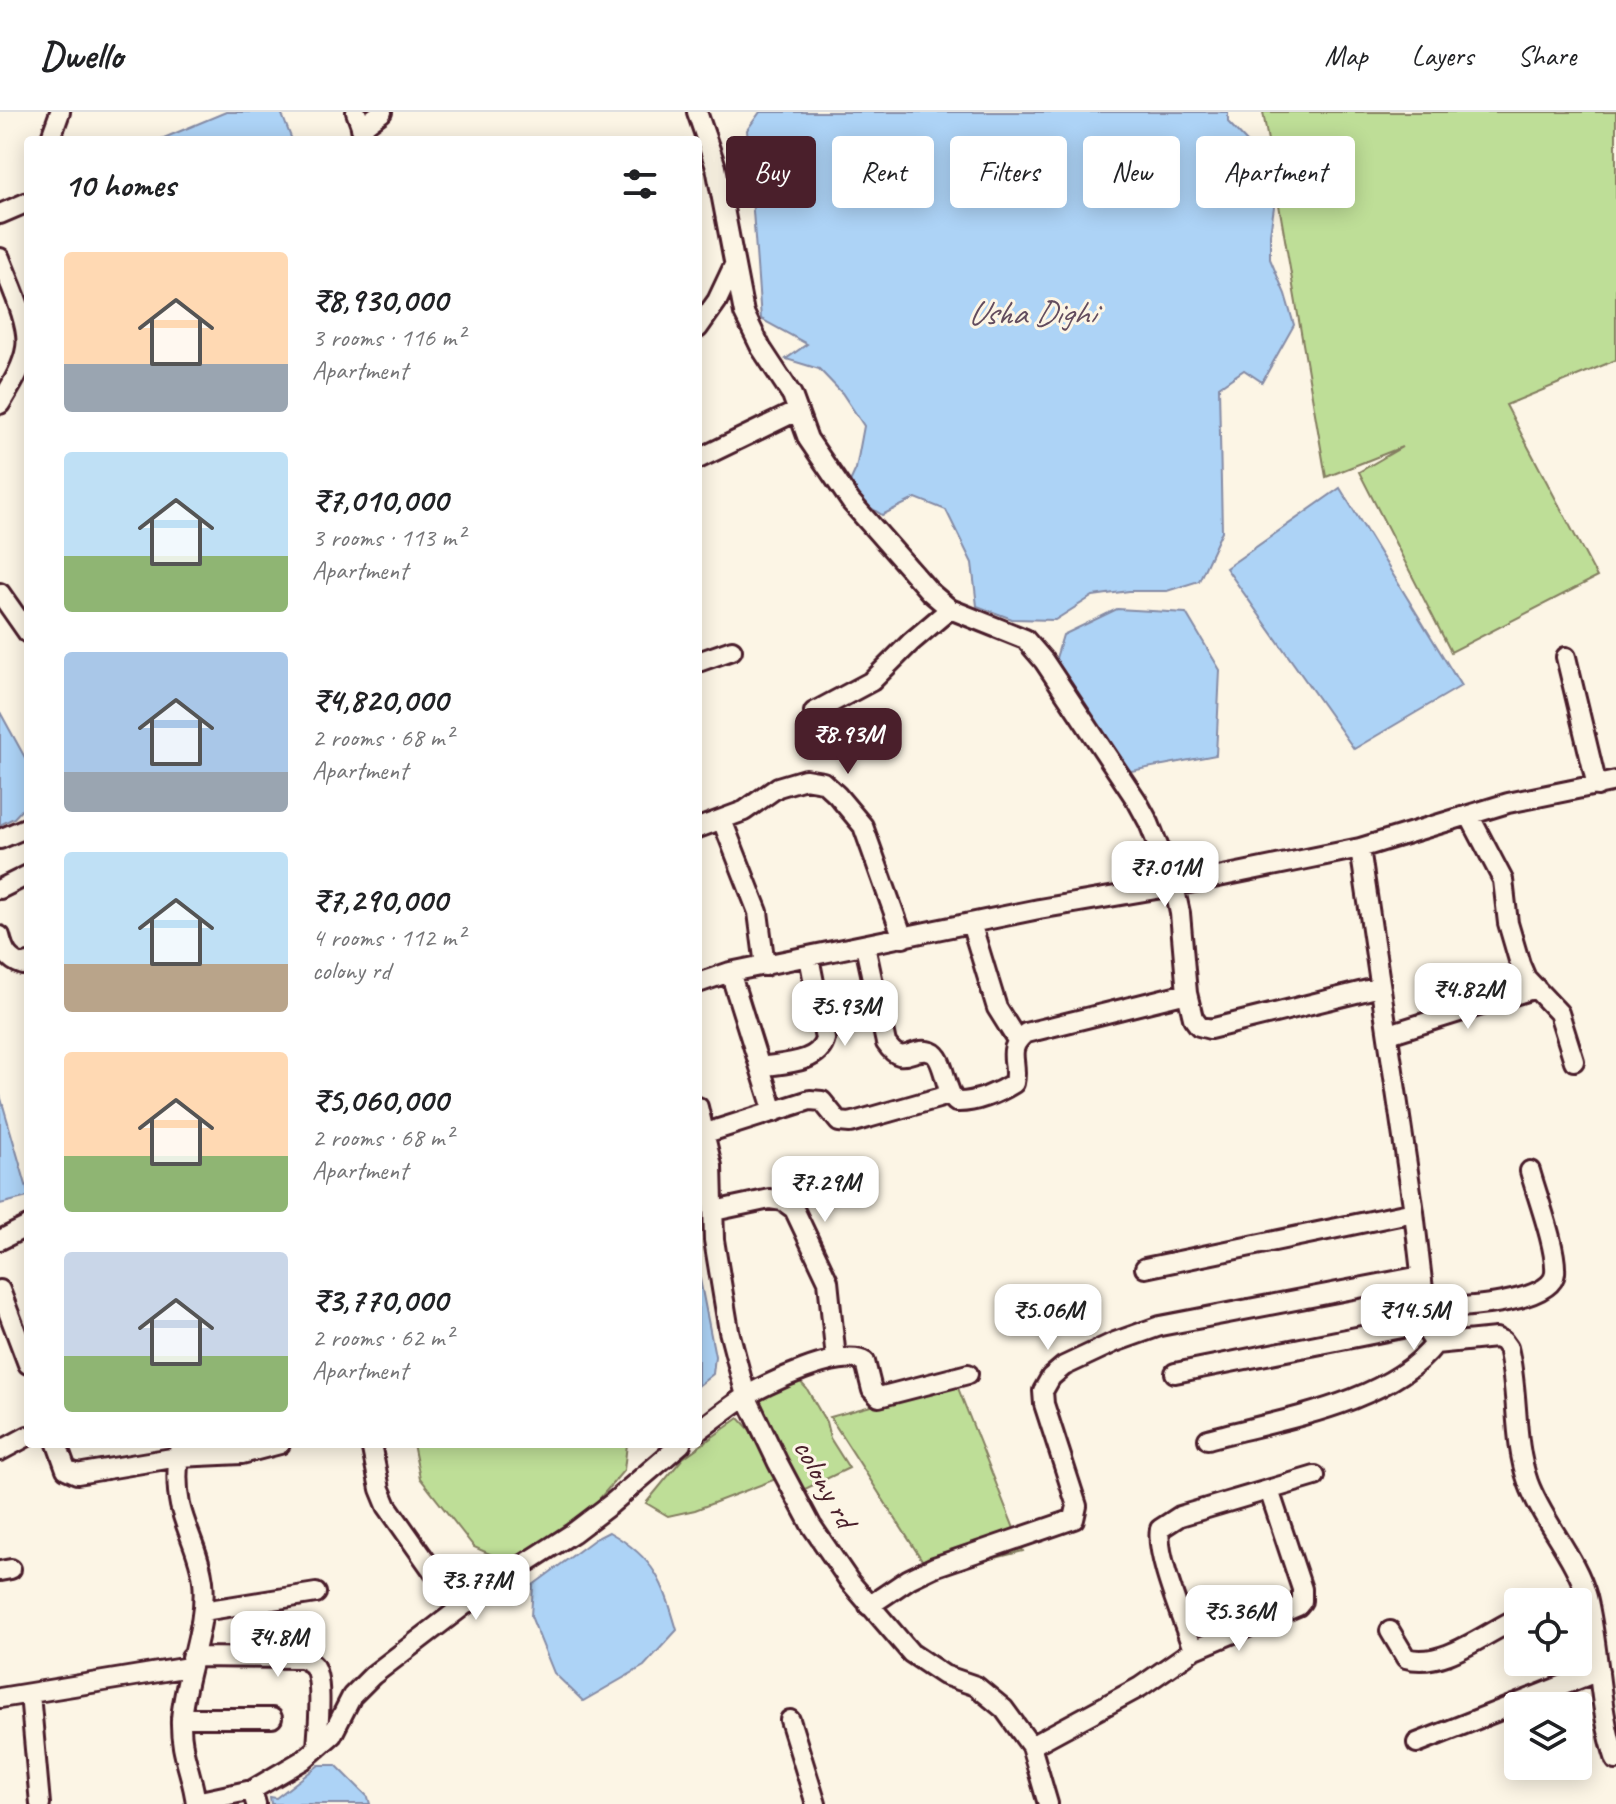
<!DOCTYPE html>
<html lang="en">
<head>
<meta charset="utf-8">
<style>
	body { margin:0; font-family:Caveat,sans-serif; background:#f2f2f2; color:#202124; height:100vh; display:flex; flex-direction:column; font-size:30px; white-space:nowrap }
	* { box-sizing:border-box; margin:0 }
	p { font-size:26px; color:#757577 }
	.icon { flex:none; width:44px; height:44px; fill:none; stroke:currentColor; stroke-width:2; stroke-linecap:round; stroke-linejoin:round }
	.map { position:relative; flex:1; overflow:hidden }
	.side { position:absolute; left:24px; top:24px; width:678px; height:1312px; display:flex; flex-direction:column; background:#fff; border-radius:8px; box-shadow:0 4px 20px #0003 }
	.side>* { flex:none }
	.guide { position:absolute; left:726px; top:24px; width:760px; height:72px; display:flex; gap:16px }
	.controls { position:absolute; left:1504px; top:1476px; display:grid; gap:16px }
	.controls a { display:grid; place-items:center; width:88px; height:88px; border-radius:8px; background:#fff; box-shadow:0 4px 20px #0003; font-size:40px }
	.price { position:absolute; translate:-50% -68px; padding:0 18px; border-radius:16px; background:#fff; color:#222; font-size:26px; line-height:52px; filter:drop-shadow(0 2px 4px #0008) }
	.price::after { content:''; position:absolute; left:50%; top:48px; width:24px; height:18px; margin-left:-12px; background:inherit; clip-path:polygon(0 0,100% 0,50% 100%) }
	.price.active { background:#4a1f2b; color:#fff }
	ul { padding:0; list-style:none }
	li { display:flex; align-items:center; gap:24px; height:200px; padding:0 40px }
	li span { display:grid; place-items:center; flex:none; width:224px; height:160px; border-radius:8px; color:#555 }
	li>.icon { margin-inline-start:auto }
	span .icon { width:96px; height:96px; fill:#fffc; stroke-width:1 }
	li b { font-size:34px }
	h2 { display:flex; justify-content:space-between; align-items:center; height:96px; padding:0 40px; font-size:34px }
	.pill { padding:0 28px; border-radius:8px; background:#fff; box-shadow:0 4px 20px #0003; font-size:28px; line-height:72px }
	.pill.active { background:#4a1f2b; color:#fff }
	header { display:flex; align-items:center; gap:48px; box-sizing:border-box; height:112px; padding:0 40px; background:#fff; border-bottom:2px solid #e0e0e0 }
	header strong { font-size:38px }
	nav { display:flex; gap:44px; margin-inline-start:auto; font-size:28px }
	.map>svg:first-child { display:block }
	.green { fill:#bede97; stroke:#847e61; stroke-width:2 }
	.water { fill:#add3f6; stroke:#858ba5; stroke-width:2 }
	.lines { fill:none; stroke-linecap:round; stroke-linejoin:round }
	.minor-casing { stroke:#4a1f2b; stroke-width:24 }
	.minor { stroke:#fcf5e5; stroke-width:18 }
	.labels { text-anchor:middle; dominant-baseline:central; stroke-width:6; stroke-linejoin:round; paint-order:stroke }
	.street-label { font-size:32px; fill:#4a1f2b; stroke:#fcf5e5 }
	.water-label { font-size:34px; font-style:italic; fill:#634c5e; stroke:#fcf5e5 }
</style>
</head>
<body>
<header>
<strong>Dwello</strong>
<nav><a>Map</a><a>Layers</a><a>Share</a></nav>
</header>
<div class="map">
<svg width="1616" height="1692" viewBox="0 0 1616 1692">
	<rect width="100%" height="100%" fill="#fcf5e5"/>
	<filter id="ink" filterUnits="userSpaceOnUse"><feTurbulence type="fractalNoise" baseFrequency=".0125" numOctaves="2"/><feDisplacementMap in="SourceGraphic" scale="16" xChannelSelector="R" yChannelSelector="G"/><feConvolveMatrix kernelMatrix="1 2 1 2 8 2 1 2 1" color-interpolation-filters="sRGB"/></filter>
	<g filter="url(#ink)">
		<path class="green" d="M 1263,0 L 1616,0 L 1616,248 L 1506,293 L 1597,465 L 1451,540 L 1359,360 L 1402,335 L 1326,365 Z
			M 796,1265 L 807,1277 L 826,1310 L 830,1326 L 849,1356 L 801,1379 L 750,1286 Z
			M 956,1271 L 1023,1439 L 931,1462 L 830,1305 Z
			M 739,1306 L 750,1318 L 776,1367 L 695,1398 L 668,1404 L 646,1391 L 683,1346 Z
			M 413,1332 L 627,1332 L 624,1358 L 595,1392 L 510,1451 L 474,1435 L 420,1366 Z"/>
		<path class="water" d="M 226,0 L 281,0 L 292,28 L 159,28 Z
			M 760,0 L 1228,0 L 1228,10 L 1249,32 L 1271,49 L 1261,66 L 1275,88 L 1270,122 L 1270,147 L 1285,182 L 1294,213 L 1262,270 L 1244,258 L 1219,275 L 1222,419 L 1199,469 L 1167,479 L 1129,479 L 1093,484 L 1055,508 L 1012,507 L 977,494 L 972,451 L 946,398 L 916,386 L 882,403 L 859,388 L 849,372 L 856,357 L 864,314 L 842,281 L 819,257 L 786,247 L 807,232 L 761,207 L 747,18 Z
			M 1340,376 L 1461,574 L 1354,637 L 1226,456 Z
			M 1117,497 L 1186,501 L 1220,558 L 1216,643 L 1121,661 L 1053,556 L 1063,523 Z
			M 0,600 L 28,651 L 28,691 L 14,706 L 0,713 Z
			M 0,983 L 28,1080 L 28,1085 L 0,1092 Z
			M 698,1157 L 715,1244 L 713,1262 L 698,1274 Z
			M 609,1420 C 655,1446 663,1470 677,1518 L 644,1554 L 583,1589 L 554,1561 L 531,1504 L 533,1473 L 595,1427 Z
			M 319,1653 L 336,1653 L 368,1685 L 370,1692 L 271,1692 L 270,1685 L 276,1686 Z"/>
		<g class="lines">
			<g class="minor-casing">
				<path id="minor" d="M 356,0 L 366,28
					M 697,0 L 716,55 L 744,201 L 761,236 L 792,283 L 808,327 L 851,390 L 930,480 L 950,497 L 1025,527 L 1044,549 L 1137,689 L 1149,711 L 1174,774 L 1180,801 L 1187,881 L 1193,906 L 1199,914 L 1210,917 L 1380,875
					M 361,16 L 382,0
					M 50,28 L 60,0
					M 0,102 L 28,90
					M 0,146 C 9,170 30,212 26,236 C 23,256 10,275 0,292
					M 698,216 L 717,189 L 734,153
					M 698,347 L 797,299
					M 0,481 L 28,521
					M 1566,545 L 1597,674
					M 698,550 L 732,538
					M 814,600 L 872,569 L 911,530 L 950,497
					M 1469,703 L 1503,768 L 1508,811 L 1520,852 L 1526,866 L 1559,901 L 1574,949
					M 722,708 L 758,800 L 765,854
					M 698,716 L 744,699 L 778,675 L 805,667 L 823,670 L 837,683 L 863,714 L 903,826
					M 0,727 L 28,715
					M 1360,736 L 1414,1100 L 1428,1221 L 1435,1232 L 1496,1226 L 1503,1229 L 1508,1236 C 1519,1280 1513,1327 1528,1370 C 1542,1409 1576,1445 1587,1485 C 1600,1538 1598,1596 1616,1648
					M 0,777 L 28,763
					M 971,811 L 997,896 L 1017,928
					M 0,824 C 4,840 8,848 23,853 L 28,851
					M 865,834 L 886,931 C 903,957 912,933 931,940 C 945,945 944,978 956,990 C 975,991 998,981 1014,971 C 1019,949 1004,938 1026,921 L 1187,881
					M 730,860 L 774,1000
					M 698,871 L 730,860 L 1039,797 L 1174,774 L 1360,736 L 1508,691 L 1616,669
					M 1389,922 L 1536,876
					M 760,955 C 782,951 819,952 825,927 L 809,845
					M 698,995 L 712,1054 L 714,1128 L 729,1219 L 746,1284 L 778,1351 L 811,1413 L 850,1470 L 911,1541 L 944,1563 L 976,1574 L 1004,1597 L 1031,1634 L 1048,1692
					M 706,1021 L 810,988 L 822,989 L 839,1010 L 850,1011 L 949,983
					M 714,1099 L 770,1087 L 783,1089 L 794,1097 L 828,1169 L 836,1247
					M 0,1128 L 28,1114
					M 1145,1156 L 1414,1100
					M 0,1178 L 28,1252
					M 1425,1197 C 1451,1196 1552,1193 1555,1161 C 1557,1137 1537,1084 1530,1059
					M 1175,1261 L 1427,1211
					M 698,1319 C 713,1308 728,1296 743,1286 C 765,1272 843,1235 865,1250 L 872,1278 L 879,1285 L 968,1262
					M 1208,1327 C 1278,1308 1389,1292 1435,1232
					M 57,1332 L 66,1357 L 77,1362 L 178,1345 L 242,1342 L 280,1332
					M 180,1332 C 177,1352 176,1373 180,1393 C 186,1419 200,1442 203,1469 C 208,1514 184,1563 181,1608 C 180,1643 193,1662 196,1692
					M 371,1332 L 380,1377 L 387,1394 L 459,1496
					M 0,1339 L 28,1324
					M 0,1459 L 11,1457
					M 1564,1490 L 1586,1482
					M 869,1494 L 909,1467 L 934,1455 L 1074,1407 L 1077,1394 L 1044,1292 L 1043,1279 L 1051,1265 L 1064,1254 L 1115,1230 L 1160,1214 L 1421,1164
					M 203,1499 L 316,1481
					M 1390,1519 L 1406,1546 C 1443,1557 1485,1521 1518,1506
					M 1193,1538 C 1184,1510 1155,1443 1160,1417 L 1180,1404 L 1315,1364
					M 191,1545 L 302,1546 C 305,1548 312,1551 313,1553 C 324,1567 318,1617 317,1636
					M 30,1582 L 40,1692
					M 0,1586 L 189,1555
					M 181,1606 L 272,1606
					M 790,1608 L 816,1692
					M 1417,1631 L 1599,1559
					M 1031,1634 L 1140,1575 L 1193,1538 L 1298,1494 L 1302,1489 L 1302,1477 L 1269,1378
					M 196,1690 L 252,1678
					M 256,1692 L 252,1678 L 303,1648 L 332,1623 L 352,1584 L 373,1563 L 484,1478 L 573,1421 L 611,1392 L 681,1332"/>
			</g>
			<use href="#minor" class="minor"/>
		</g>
	</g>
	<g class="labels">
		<g class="street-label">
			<text transform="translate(825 1371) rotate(61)">colony rd</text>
		</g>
		<g class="water-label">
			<text x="1031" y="200">Usha Dighi</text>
		</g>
	</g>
</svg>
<div class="controls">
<a><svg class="icon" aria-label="locate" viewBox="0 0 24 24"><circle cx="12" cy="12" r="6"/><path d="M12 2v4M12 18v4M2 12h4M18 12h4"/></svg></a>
<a><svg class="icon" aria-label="layers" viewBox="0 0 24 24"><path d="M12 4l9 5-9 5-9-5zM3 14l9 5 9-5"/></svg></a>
</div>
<b class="price active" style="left:848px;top:664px">₹8.93M</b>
<b class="price" style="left:1165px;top:797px">₹7.01M</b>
<b class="price" style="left:1468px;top:919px">₹4.82M</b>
<b class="price" style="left:845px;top:936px">₹5.93M</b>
<b class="price" style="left:825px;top:1112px">₹7.29M</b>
<b class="price" style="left:1048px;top:1240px">₹5.06M</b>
<b class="price" style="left:1414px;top:1240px">₹14.5M</b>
<b class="price" style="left:476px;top:1510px">₹3.77M</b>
<b class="price" style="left:1239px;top:1541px">₹5.36M</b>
<b class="price" style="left:278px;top:1567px">₹4.8M</b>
<div class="guide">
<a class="pill active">Buy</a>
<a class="pill">Rent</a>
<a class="pill">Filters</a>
<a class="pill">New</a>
<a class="pill">Apartment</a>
</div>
<section class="side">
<h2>10 homes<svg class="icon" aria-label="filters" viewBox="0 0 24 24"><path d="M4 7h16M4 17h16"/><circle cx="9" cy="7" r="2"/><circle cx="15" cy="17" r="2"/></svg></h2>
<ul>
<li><span style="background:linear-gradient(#ffd9b3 70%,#9aa5b1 0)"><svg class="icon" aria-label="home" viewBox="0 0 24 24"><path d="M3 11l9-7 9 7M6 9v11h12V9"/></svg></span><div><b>₹8,930,000</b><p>3 rooms · 116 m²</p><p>Apartment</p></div></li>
<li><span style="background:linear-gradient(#bfe0f5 65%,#8fb573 0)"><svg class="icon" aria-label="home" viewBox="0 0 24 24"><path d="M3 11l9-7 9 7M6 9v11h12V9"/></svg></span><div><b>₹7,010,000</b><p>3 rooms · 113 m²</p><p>Apartment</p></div></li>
<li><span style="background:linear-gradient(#a9c7e8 75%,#9aa5b1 0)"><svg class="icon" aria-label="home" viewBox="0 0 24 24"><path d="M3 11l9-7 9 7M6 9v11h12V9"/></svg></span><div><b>₹4,820,000</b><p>2 rooms · 68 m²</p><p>Apartment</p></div></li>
<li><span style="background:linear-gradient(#bfe0f5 70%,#b9a48a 0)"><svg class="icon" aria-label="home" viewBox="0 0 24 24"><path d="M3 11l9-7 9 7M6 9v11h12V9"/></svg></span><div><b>₹7,290,000</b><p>4 rooms · 112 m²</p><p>colony rd</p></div></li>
<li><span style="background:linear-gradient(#ffd9b3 65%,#8fb573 0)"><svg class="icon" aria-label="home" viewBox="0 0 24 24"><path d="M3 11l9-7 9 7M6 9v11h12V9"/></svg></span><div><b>₹5,060,000</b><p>2 rooms · 68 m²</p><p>Apartment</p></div></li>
<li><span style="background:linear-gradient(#c9d6e8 65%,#8fb573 0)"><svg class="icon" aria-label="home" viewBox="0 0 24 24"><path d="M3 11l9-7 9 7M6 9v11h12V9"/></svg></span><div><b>₹3,770,000</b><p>2 rooms · 62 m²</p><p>Apartment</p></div></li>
</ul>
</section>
</div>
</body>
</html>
